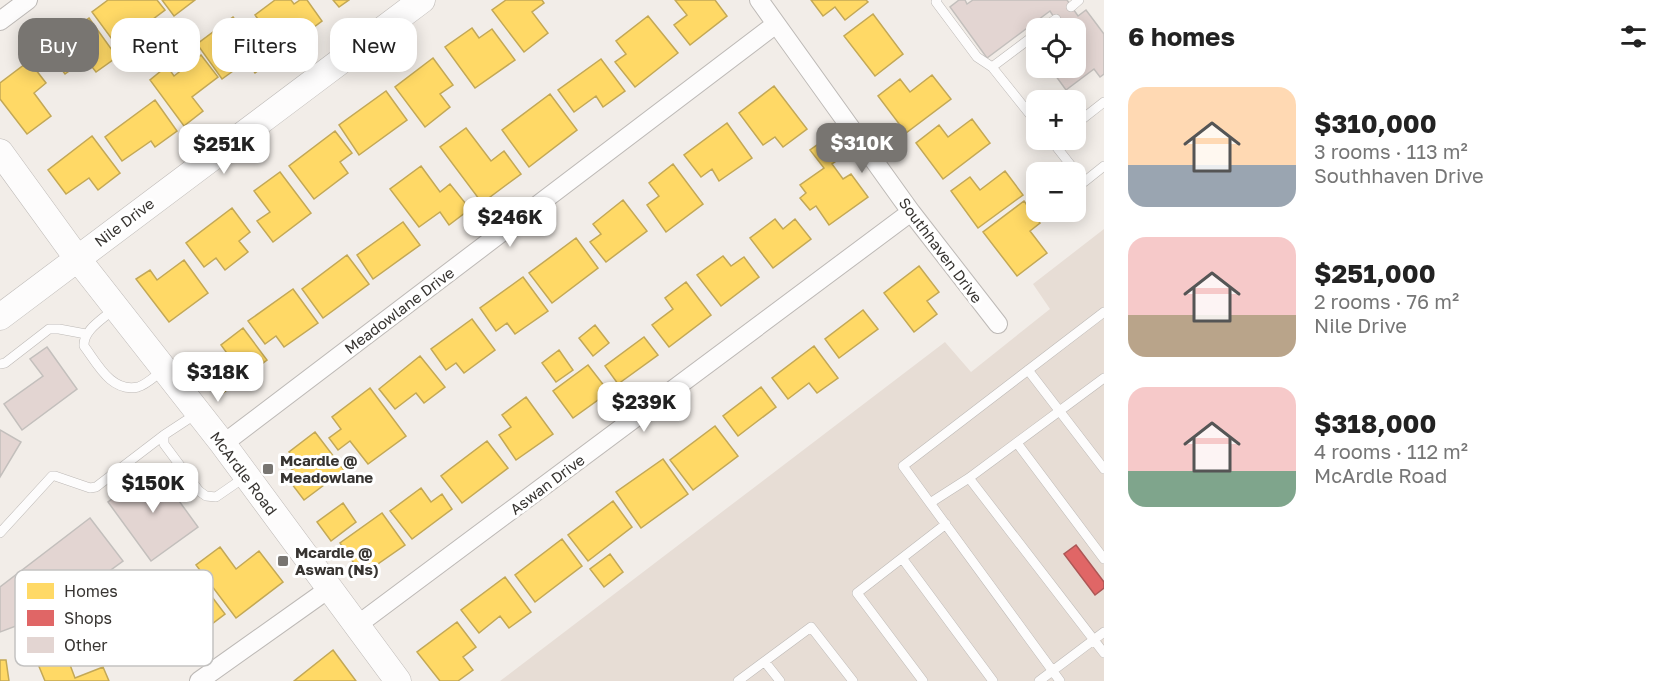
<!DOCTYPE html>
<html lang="en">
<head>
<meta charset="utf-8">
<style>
	body { margin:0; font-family:"Golos Text",sans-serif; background:#f6f6f6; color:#222; height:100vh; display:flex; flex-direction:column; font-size:22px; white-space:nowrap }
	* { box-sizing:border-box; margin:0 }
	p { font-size:20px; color:#767676 }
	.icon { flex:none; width:33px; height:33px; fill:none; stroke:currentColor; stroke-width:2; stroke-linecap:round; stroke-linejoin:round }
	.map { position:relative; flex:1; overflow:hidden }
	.side { display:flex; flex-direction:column; background:#fff; width:570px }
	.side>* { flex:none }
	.guide { position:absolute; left:18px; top:18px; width:570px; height:54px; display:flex; gap:12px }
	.buttons { position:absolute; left:1026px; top:18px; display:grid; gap:12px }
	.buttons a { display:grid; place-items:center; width:60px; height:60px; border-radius:12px; background:#fff; box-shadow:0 3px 15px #0003; font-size:30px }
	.price { position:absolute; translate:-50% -51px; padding:0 14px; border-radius:12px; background:#fff; color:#222; font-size:20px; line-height:39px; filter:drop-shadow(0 2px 3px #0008) }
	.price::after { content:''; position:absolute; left:50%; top:36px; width:18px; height:14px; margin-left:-9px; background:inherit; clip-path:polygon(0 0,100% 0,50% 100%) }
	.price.selected { background:#787571; color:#fff }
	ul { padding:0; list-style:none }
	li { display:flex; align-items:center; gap:18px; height:150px; padding:0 24px }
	li span { display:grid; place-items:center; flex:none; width:168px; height:120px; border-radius:18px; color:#555 }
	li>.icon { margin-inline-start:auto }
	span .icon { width:72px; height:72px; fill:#fffc; stroke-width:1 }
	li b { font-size:26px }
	h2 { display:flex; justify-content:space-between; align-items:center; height:72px; padding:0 24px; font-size:26px }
	.chip { padding:0 21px; border-radius:18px; background:#fff; box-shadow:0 3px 15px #0003; font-size:21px; line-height:54px }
	.chip.selected { background:#787571; color:#fff }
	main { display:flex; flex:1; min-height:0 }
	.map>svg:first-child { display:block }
	.built { fill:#e7ddd5 }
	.homes { fill:#ffd966; stroke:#c3a856; stroke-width:1.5 }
	.shops { fill:#e06666; stroke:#ad5756; stroke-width:1.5 }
	.building { fill:#e3d5d2; stroke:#c3bfbc; stroke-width:1.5 }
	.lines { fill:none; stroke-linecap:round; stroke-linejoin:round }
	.service-casing { stroke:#bdb9b6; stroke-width:10 }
	.minor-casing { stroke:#bdb9b6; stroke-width:20 }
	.secondary-casing { stroke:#bdb9b6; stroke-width:27 }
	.service { stroke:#fdfcfc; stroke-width:9 }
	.minor { stroke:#fdfcfc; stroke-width:18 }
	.secondary { stroke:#fdfcfc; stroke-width:26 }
	.poi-dot { fill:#787571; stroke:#fff; stroke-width:2 }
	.labels { text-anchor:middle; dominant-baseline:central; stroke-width:6; stroke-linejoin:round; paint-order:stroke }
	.street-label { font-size:15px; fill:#373431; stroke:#fff }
	.poi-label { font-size:15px; font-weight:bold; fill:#373431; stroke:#fff; text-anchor:start }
	.key { fill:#fff; stroke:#c3c2c1; stroke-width:1.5 }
	.key-label { font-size:16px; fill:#373431 }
</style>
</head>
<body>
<main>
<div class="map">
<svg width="1104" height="681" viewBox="0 0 1104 681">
	<rect width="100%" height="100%" fill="#f2ede8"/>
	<path class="built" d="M 1104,229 L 1104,681 L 500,681 L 945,342 L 971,372 L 1050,309 L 1033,284 Z"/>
	<path class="homes" d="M 108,0 L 157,0 L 165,10 L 117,46 L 92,12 Z
		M 162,0 L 195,0 L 174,16 Z
		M 275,0 L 291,0 L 294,4 L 300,0 L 307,0 L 322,21 L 282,51 L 255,15 Z
		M 333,0 L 349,0 L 339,7 Z
		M 506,0 L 542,0 L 544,3 L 532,12 L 548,33 L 524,52 L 492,10 Z
		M 675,0 L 715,0 L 727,16 L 690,45 L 674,25 L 687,15 Z
		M 811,0 L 866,0 L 868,2 L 845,20 L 835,7 L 823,16 Z
		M 873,14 L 903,54 L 875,76 L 844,36 Z
		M 648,16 L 678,53 L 635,87 L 615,62 L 626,54 L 616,41 Z
		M 233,17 L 242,29 L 254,20 L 279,55 L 255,73 L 247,61 L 222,79 L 197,44 Z
		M 89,18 L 117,57 L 96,72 L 86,59 L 65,74 L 46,49 Z
		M 472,28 L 479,38 L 492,29 L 515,60 L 475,88 L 445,47 Z
		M 201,55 L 218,77 L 192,97 L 203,111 L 184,126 L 150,80 L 167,66 L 174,76 Z
		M 433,58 L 453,85 L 440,94 L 450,107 L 425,127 L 395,87 Z
		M 601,59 L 625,91 L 603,107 L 596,96 L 574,112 L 558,90 Z
		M 29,61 L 46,83 L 34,93 L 51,116 L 27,134 L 0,99 L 0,83 Z
		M 932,75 L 951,99 L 906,133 L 878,96 L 900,79 L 910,92 Z
		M 774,86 L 807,129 L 783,147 L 775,137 L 763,145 L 739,113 Z
		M 386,91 L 407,120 L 359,155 L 339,125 Z
		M 550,94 L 577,130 L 529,167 L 502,130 Z
		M 155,100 L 177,131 L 155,147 L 151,141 L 122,161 L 105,137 Z
		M 972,119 L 990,143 L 943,179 L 916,143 L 939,125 L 948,137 Z
		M 727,123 L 752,158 L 719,181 L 712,169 L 701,177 L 684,155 Z
		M 466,128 L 491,161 L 504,151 L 521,174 L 482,203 L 440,147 Z
		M 335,131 L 352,153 L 340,162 L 348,173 L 314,199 L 289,166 Z
		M 831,135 L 845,155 L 832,164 L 843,179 L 851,174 L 868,197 L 829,225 L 816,206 L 810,210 L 800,198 L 806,193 L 800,185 L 824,168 L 810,150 Z
		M 92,136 L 120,173 L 98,190 L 89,178 L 66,194 L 48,170 Z
		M 673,164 L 703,204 L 666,232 L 647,205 L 659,196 L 649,183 Z
		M 421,166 L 440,192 L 450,184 L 470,209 L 449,225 L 440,212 L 419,227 L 390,189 Z
		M 1005,171 L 1023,195 L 978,228 L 951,191 L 970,177 L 980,190 Z
		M 280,172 L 311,213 L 273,242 L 257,221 L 270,212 L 254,191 Z
		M 623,200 L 647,231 L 606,262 L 590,242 L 601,234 L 593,224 Z
		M 1024,201 L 1040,223 L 1030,231 L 1047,253 L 1017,276 L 983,232 Z
		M 232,208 L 250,232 L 239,241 L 248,252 L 225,270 L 216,258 L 204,267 L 186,243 Z
		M 775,219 L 783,229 L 795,219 L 811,239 L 773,268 L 750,238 Z
		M 403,222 L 420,245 L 373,279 L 357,255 Z
		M 576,238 L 598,268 L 552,303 L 529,273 Z
		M 347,255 L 369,284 L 323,318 L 302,289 Z
		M 723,256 L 731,266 L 744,257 L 759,277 L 721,306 L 697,275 Z
		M 184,260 L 208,293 L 169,322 L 136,279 L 150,270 L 157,280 Z
		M 919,266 L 939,292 L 927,301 L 937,314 L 914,332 L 884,293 Z
		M 523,277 L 548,311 L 515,334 L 507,323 L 496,331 L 480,308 Z
		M 686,282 L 711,315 L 669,347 L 652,325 L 673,309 L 665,298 Z
		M 293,289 L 318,323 L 284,347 L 276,336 L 265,344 L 248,321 Z
		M 863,310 L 878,329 L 839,358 L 825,339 Z
		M 472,319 L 495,350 L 464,373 L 456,363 L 446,370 L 431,349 Z
		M 595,325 L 609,343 L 593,356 L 579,338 Z
		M 243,328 L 267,360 L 223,393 L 207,372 L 229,356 L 221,345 Z
		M 644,337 L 658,355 L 618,384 L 605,366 Z
		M 814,346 L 838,378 L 817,393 L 809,383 L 788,399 L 772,378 Z
		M 559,350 L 573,370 L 556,382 L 542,363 Z
		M 420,356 L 445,387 L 424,403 L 416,393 L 395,409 L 379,389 Z
		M 588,365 L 609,392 L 573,418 L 553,391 Z
		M 761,387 L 776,407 L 738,436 L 723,416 Z
		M 370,388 L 406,436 L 368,464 L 350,441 L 338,450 L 329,438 L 341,429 L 332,417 Z
		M 526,397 L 553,434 L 516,460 L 499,435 L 511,427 L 502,415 Z
		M 715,426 L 738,456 L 693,490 L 670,460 Z
		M 315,432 L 344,470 L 304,500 L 285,475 L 298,465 L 289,452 Z
		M 487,441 L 508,468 L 462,503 L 441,476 Z
		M 663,459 L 688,494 L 641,528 L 616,492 Z
		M 421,488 L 431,502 L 442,494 L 452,509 L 412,539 L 390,511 Z
		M 613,501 L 632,527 L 588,561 L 568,535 Z
		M 343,503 L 356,522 L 331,541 L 317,522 Z
		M 382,513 L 405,545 L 362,575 L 340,543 Z
		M 562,539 L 582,566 L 535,602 L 515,575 Z
		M 220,547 L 236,569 L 259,551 L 283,582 L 236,618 L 196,565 Z
		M 610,554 L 623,572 L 604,587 L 590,569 Z
		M 505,577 L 531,612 L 509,628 L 500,616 L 479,633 L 461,610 Z
		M 203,585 L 225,614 L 179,649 L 164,630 L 176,621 L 169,611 Z
		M 457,622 L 476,647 L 463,657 L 473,670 L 458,681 L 440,681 L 417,652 Z
		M 61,641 L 75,678 L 103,667 L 109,681 L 45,681 L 33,652 Z
		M 333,650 L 356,681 L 294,681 Z
		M 0,660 L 6,660 L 9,681 L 0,681 Z"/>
	<path class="shops" d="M 1076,545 L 1104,582 L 1104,588 L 1095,595 L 1064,554 Z"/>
	<path class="building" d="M 959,0 L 965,0 L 967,4 L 973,0 L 1067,0 L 1078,16 L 1086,10 L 1104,34 L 1104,74 L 1100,77 L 1094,69 L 1066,90 L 1050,68 L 1076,68 L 1076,28 L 1061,28 L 1050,11 L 987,58 L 950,7 Z
		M 47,347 L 77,389 L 22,430 L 4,404 L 43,376 L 30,359 Z
		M 0,430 L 21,442 L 0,477 Z
		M 155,468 L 198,527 L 151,561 L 108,502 Z
		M 90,518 L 123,561 L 60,607 L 37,618 L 0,632 L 0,587 Z"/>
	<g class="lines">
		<g class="service-casing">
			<path id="service" d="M 937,0 L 936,2 L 977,57 L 992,67
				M 1071,7 L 1079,0
				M 1043,28 L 1056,19
				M 1036,34 L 992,67 L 1036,122
				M 1076,124 L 1104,102
				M 1051,140 L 1084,182 L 1104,166
				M 114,309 C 103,319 83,330 84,346 C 97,363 111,393 138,387 C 146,385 155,376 162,371
				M 0,364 L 5,363 L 49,329 L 59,329 L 86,334
				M 1028,370 L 1104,469
				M 196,414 L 164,435 L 164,444 L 199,491 L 206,496 L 216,497 L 245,477
				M 1017,443 L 1104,559
				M 969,478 L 1104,653
				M 930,503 L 903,466 L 1104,312
				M 0,533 L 52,476 L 55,476 L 90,488 L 96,487 L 164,435
				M 902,558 L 993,681
				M 765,662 L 780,681
				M 738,681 L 811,627 L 853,681
				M 923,681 L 857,593 L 946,524
				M 1039,681 L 1104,632
				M 1060,681 L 930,503 L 969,478 L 1104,378"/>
		</g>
		<g class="minor-casing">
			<path id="minor" d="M 759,0 L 911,212 L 998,324
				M 0,21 L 28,0
				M 223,444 L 776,24
				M 356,626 L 911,212
				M 199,681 L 330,588"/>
		</g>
		<g class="secondary-casing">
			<path id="secondary" d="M 0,152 L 77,258 L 223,444 L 398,681
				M 0,317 L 422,0"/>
		</g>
		<use href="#service" class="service"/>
		<use href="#minor" class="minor"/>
		<use href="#secondary" class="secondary"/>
	</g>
	<g class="poi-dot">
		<rect x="262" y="463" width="12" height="12" rx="3"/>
		<rect x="277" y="555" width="12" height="12" rx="3"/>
	</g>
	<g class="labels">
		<g class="street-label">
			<text transform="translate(124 222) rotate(-37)">Nile Drive</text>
			<text transform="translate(941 250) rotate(53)">Southhaven Drive</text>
			<text transform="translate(399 310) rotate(-37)">Meadowlane Drive</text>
			<text transform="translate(244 473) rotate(53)">McArdle Road</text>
			<text transform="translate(547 484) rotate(-37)">Aswan Drive</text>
		</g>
		<g class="poi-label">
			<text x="280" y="460">Mcardle @<tspan x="280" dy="17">Meadowlane</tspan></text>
			<text x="295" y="552">Mcardle @<tspan x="295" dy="17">Aswan (Ns)</tspan></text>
		</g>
	</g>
	<rect x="15" y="570" width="198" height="96" rx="9" class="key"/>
	<rect x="27" y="583" width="27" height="16" fill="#ffd966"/>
	<rect x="27" y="610" width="27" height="16" fill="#e06666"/>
	<rect x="27" y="637" width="27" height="16" fill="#e3d5d2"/>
	<g class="key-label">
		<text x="64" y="597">Homes</text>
		<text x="64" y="624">Shops</text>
		<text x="64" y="651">Other</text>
	</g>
</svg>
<div class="buttons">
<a><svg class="icon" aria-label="locate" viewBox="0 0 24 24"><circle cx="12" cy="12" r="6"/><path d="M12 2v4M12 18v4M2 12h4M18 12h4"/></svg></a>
<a>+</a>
<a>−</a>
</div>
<b class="price selected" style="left:862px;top:174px">$310K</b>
<b class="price" style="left:224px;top:175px">$251K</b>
<b class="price" style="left:510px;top:248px">$246K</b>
<b class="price" style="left:218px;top:403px">$318K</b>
<b class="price" style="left:644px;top:433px">$239K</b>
<b class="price" style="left:153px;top:514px">$150K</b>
<div class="guide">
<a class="chip selected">Buy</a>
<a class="chip">Rent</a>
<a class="chip">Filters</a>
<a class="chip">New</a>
</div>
</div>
<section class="side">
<h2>6 homes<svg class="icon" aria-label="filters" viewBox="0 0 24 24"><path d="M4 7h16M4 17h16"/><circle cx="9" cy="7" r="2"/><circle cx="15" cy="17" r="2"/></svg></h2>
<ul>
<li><span style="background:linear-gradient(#ffd9b3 65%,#9aa5b1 0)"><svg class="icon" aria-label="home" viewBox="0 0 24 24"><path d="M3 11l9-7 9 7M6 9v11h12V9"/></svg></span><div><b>$310,000</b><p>3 rooms · 113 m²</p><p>Southhaven Drive</p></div></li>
<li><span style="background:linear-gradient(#f6c9c9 65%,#b9a48a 0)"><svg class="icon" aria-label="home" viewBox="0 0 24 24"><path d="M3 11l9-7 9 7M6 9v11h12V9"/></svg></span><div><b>$251,000</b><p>2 rooms · 76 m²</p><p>Nile Drive</p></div></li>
<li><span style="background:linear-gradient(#f6c9c9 70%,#7fa58c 0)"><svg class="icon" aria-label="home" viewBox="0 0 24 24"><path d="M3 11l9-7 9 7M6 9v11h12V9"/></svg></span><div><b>$318,000</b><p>4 rooms · 112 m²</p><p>McArdle Road</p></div></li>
</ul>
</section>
</main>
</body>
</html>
